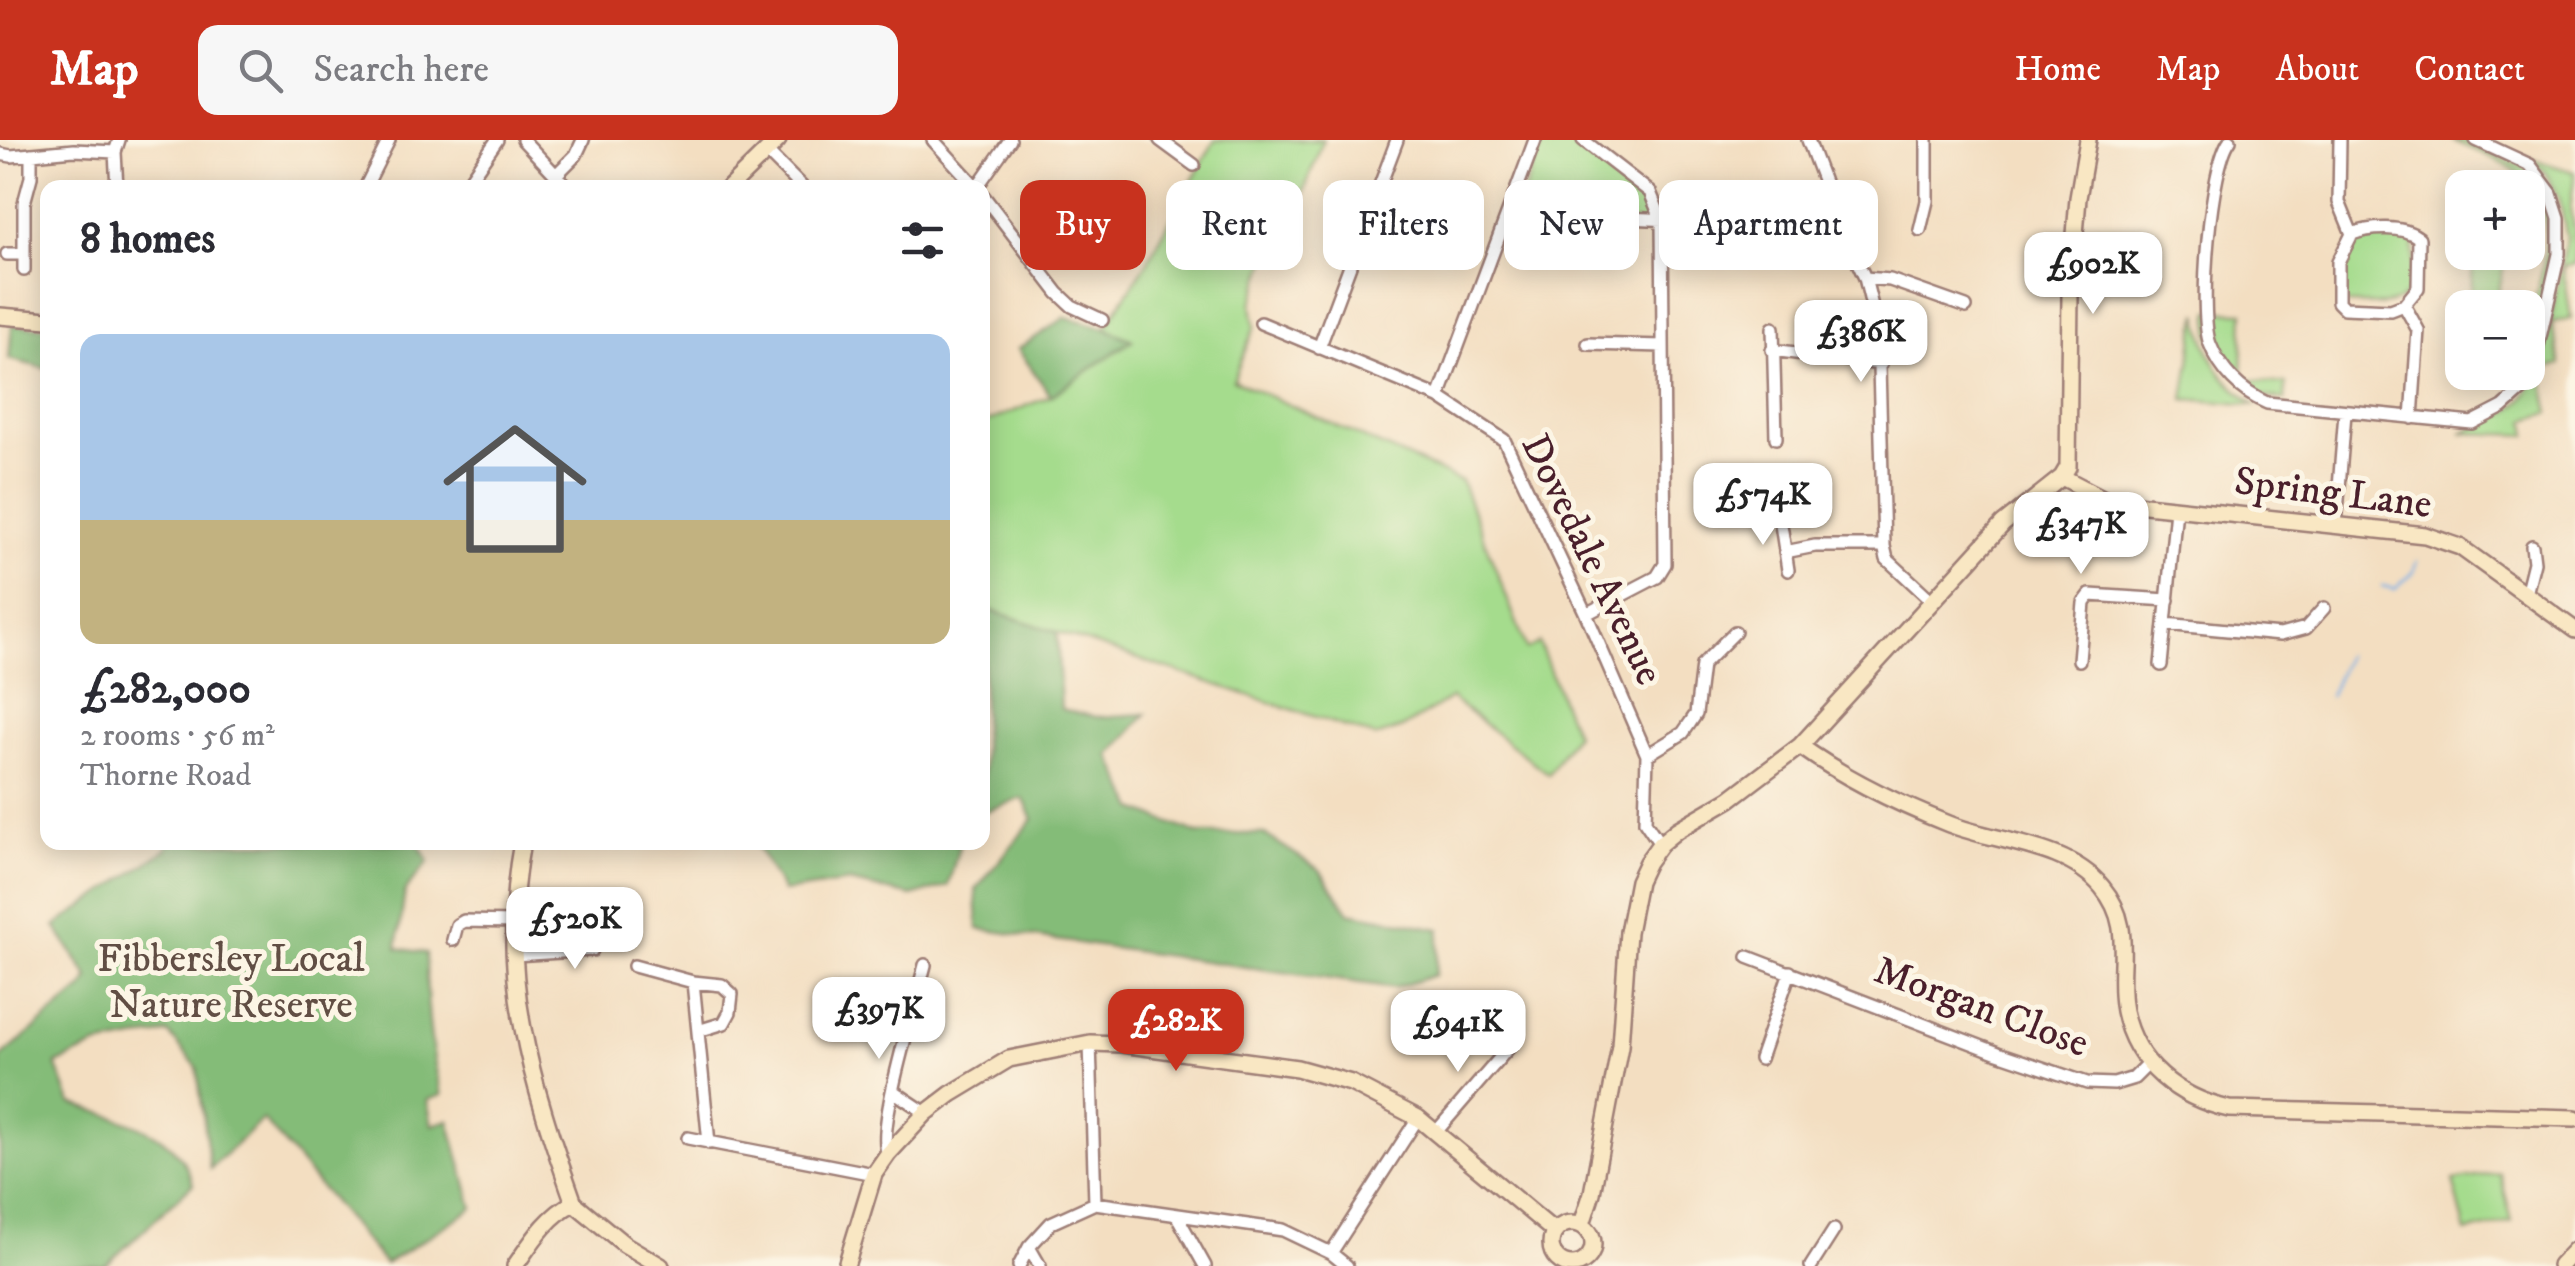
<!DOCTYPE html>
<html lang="en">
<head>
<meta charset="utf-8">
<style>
	body { margin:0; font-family:"IM FELL DW Pica",serif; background:#f7f7f7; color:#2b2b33; height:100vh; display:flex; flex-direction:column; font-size:38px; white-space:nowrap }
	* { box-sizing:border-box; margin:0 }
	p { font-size:32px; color:#7c7c81 }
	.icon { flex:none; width:55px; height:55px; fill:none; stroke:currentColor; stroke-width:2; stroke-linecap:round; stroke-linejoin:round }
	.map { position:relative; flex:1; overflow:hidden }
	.drawer { position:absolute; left:40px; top:40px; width:950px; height:670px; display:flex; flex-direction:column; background:#fff; border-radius:20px; box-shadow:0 5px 25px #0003 }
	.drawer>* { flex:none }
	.hud { position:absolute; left:1020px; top:40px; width:950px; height:90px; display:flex; gap:20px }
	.tools { position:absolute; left:2445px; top:30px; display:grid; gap:20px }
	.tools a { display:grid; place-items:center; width:100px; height:100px; border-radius:20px; background:#fff; box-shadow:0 5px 25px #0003; font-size:50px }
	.price { position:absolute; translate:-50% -85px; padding:0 22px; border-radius:20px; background:#fff; color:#222; font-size:32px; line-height:65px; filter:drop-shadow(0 2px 5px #0008) }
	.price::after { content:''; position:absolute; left:50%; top:60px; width:30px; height:22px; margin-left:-15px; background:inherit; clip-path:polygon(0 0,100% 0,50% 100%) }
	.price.on { background:#c8321e; color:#fff }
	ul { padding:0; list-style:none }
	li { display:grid; align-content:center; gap:20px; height:530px; padding:0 40px }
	li span { display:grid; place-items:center; height:310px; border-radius:20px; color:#555 }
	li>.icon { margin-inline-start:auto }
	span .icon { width:180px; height:180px; fill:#fffc; stroke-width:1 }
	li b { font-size:42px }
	h2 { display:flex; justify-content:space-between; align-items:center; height:120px; padding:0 40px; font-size:42px }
	.chip { padding:0 35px; border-radius:20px; background:#fff; box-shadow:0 5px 25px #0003; font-size:35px; line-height:90px }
	.chip.on { background:#c8321e; color:#fff }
	header { display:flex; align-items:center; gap:60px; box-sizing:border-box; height:140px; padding:0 50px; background:#c8321e; color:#fff }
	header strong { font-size:48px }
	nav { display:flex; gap:55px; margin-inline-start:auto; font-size:35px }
	.search { width:700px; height:90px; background:#f7f7f7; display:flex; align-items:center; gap:25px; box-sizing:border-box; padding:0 35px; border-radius:20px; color:#7c7c81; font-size:38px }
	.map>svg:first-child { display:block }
	.green { fill:#a5dc8d; stroke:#787e5c; stroke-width:2.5 }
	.forest { fill:#84bc78; stroke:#676e52; stroke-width:2.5 }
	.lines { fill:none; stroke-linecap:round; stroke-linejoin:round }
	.stream { stroke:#76b0e6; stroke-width:2.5 }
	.street-casing { stroke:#9e7e76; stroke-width:16 }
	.secondary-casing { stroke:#9e7e76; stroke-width:20 }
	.street { stroke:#fff; stroke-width:11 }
	.secondary { stroke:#f9e7c3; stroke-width:15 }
	.labels { text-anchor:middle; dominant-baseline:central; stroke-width:10; stroke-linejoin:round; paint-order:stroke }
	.street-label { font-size:40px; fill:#4a1f2b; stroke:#fcf5e5 }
	.park-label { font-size:40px; fill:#614e44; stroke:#fcf5e5 }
</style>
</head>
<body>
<header>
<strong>Map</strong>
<div class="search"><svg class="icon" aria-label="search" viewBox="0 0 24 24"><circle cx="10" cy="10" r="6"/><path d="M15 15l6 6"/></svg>Search here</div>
<nav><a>Home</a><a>Map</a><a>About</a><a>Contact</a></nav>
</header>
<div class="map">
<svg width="2575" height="1126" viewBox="0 0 2575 1126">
	<rect width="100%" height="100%" fill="#fcf5e5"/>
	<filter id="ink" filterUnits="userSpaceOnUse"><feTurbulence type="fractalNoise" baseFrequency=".01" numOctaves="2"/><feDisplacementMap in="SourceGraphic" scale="20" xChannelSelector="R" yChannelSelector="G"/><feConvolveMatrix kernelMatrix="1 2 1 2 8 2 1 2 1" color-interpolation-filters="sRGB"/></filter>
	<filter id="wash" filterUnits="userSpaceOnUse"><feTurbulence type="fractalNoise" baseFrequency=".0048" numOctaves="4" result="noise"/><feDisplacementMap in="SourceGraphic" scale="40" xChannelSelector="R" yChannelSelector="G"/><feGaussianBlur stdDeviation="2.25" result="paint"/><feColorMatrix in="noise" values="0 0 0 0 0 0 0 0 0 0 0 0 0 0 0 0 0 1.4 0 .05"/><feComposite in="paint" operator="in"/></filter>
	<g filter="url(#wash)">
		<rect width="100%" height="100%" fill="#f3dec1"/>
		<path class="green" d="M 1215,0 L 1323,0 L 1281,114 L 1270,112 L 1252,164 L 1255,186 L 1233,240 L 1461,341 L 1527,509 L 1539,503 L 1575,594 L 1548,634 L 1451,558 L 1402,588 L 1376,597 L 983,468 L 982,284 L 1051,256 L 1131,201 L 1105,188 L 1146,124 Z
			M 1543,0 L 1569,0 L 1643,56 L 1651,89 L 1514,78 Z
			M 2452,0 L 2464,0 L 2529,30 L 2552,68 L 2557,96 L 2528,234 L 2516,245 L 2519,233 L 2528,232 C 2528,220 2526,206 2528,193 C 2535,143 2569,77 2522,36 C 2504,20 2474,11 2452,0 Z
			M 2523,17 L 2575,32 L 2570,70 L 2575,93 L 2575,124 L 2563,127 L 2571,178 L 2551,183 L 2561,224 L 2541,230 L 2550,273 L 2526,280 L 2528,295 L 2461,293 L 2508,272 L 2525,257 L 2541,229 L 2567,98 L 2559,57 L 2544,31 Z
			M 2379,94 L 2408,95 L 2414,100 C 2412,160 2413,168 2348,164 L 2343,161 C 2343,127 2336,98 2379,94 Z
			M 2473,113 L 2506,113 L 2496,167 L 2471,167 Z
			M 2210,171 L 2244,172 L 2242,239 L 2286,244 L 2285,260 L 2260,256 L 2222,217 L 2210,195 Z
			M 2198,173 C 2207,219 2219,237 2255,265 L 2184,259 Z
			M 2500,1033 L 2512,1081 L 2466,1092 L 2453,1041 Z"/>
		<path class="forest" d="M 1066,177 L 1105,188 L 1132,200 L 1051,256 L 1018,209 Z
			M 12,185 L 47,187 L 47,229 L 9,219 Z
			M 983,468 L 1057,492 L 1061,569 L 1097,577 L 1146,574 L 1110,615 L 1135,669 L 1198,694 L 1264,694 L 1320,730 L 1349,772 L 1440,789 L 1435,835 L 1395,848 L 978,789 L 976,750 L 1033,679 L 1023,658 L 983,672 Z
			M 168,703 L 417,703 L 429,721 L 405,751 L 397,808 L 426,813 C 426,861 429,908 442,955 L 427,960 L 432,985 L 449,980 L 473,1068 L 385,1124 L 263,979 L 210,1029 L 197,927 L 168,893 L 96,906 L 56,924 L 71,963 C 119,980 179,989 193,1044 L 105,1126 L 0,1126 L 0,918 L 83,848 L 89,838 L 55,786 L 167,709 Z
			M 755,703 L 960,703 L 948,746 L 912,756 L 849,742 L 783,752 Z"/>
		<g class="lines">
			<path class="stream" d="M 2382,446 L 2395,449 L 2413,433 L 2418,421
				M 2329,557 L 2346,516"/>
		</g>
	</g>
	<g filter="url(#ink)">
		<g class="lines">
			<g class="street-casing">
				<path id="street" d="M 523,0 L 568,48
					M 933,0 L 977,48
					M 1160,0 L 1194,25
					M 1583,0 L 1650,52 L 1662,81 L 1665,424 L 1657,437 L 1586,474
					M 1808,0 L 1841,87 L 1865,138 L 1878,191 L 1884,406 L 1887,419 L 1931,460
					M 2230,0 C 2210,26 2198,172 2210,204 C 2220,230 2241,252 2267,263 L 2472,283 L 2503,267 L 2523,249 L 2532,232 L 2559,114 L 2559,78 L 2551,53 L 2530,25 L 2476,0
					M 2340,0 L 2339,62 L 2352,94 C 2370,87 2403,85 2419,98 L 2418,148 L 2404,165 L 2418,190 L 2412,278
					M 767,12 L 803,48
					M 0,14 L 11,16 L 74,10 L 115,12
					M 557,34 L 576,15 L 583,0
					M 977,47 L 1010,0
					M 117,48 L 115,12 L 119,0
					M 365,48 L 389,0
					M 464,48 L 497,0
					M 982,54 L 1058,153 L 1072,166 L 1102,180
					M 1509,73 L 1841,87
					M 1920,90 L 1927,61 L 1927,0
					M 2352,94 L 2338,122 L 2338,162 L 2344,168 L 2391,170 L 2404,165
					M 7,114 L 24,114
					M 24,130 L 24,63 L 31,37 L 31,14
					M 1865,138 L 1890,140 L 1966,167
					M 1261,183 L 1439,257 L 1504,300 L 1586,474 L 1647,615 L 1645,682 L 1660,704
					M 1773,188 L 1776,298
					M 1588,204 L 1663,206
					M 1319,208 L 1397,0
					M 1772,210 L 1881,224
					M 1439,257 L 1535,0
					M 1780,378 L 1788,430
					M 2336,385 L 2345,273
					M 1785,412 L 1815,406 L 1884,406
					M 2526,454 L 2534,422 L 2532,406
					M 2165,484 L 2280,495 L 2306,488 L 2324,468
					M 2079,520 L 2084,463 L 2090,455 L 2168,460
					M 2161,525 L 2176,369
					M 1647,615 L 1683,593 L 1690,583 L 1696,574 L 1702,525 L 1735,492
					M 453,800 L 457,785 L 464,781 L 514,782
					M 514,815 L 592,810 L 595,794
					M 1748,817 L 1998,913 L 2087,943 L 2114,944 L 2134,938 L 2148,924
					M 634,826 L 693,842 L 709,1003
					M 693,842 L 722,845 L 732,854 L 730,872 L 724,883 L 698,891
					M 1090,903 L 1095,1063
					M 1760,919 L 1790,832
					M 893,951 L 926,973
					M 1436,992 L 1511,905
					M 688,998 L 874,1034
					M 888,1014 C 875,990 917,858 925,825
					M 1177,1076 L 1205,1126
					M 1029,1107 L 1040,1126
					M 1331,1113 L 1418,978
					M 1019,1126 L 1029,1107 L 1051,1083 L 1095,1063 L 1283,1090 L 1331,1113 L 1347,1126
					M 1811,1126 L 1834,1090"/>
			</g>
			<g class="secondary-casing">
				<path id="secondary" d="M 729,48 L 778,0
					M 0,176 L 48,180
					M 2062,337 L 2108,361 L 2425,395 L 2460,407 L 2575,490
					M 1800,606 C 1846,639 1896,663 1949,684 C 1997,703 2067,704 2102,747 C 2136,788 2115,826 2124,871 C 2135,925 2179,958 2229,969 L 2575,978
					M 522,702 C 497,833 531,942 574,1063
					M 574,1063 L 624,1104 L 661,1126
					M1551 1104a21 21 0 1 1 42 0a21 21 0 1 1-42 0Z
					M 1582,1084 L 1592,1053 L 1620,906 L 1628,792 L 1638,741 L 1647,722 L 1660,704 L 1677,690 L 1730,659 L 1800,606 L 2003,384 L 2062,337 L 2068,327 L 2070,155 L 2078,58 L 2088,0
					M 515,1126 C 531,1103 548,1075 574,1063
					M 846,1126 L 874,1034 L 888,1014 L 926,973 L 951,954 L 1009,919 L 1090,903 L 1121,904 L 1297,928 L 1351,943 L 1418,978 L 1555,1092
					M 2560,1126 L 2575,1110"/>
			</g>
			<use href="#street" class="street"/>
			<use href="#secondary" class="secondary"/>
		</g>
	</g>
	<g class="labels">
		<g class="street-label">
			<text transform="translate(2333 354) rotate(7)">Spring Lane</text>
			<text transform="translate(1591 420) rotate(64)">Dovedale Avenue</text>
			<text transform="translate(1981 868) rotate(20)">Morgan Close</text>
		</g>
		<g class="park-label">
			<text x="231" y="820">Fibbersley Local<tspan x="231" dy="46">Nature Reserve</tspan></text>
		</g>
	</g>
</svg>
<div class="tools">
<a>+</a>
<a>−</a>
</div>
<b class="price" style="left:2093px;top:177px">£902K</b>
<b class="price" style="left:1861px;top:245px">£386K</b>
<b class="price" style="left:1763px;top:408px">£574K</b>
<b class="price" style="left:2081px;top:437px">£347K</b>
<b class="price" style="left:575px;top:832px">£520K</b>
<b class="price" style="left:879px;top:922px">£397K</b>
<b class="price on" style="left:1176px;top:934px">£282K</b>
<b class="price" style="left:1458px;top:935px">£941K</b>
<div class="hud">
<a class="chip on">Buy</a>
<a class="chip">Rent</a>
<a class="chip">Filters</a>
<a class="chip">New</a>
<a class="chip">Apartment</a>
</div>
<section class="drawer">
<h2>8 homes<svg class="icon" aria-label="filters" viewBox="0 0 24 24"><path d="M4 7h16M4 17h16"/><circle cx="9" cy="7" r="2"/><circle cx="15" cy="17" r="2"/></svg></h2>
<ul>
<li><span style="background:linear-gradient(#a9c7e8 60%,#c2b280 0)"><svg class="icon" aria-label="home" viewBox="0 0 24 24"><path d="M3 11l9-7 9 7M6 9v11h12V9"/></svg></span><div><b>£282,000</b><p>2 rooms · 56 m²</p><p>Thorne Road</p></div></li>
</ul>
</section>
</div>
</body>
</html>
